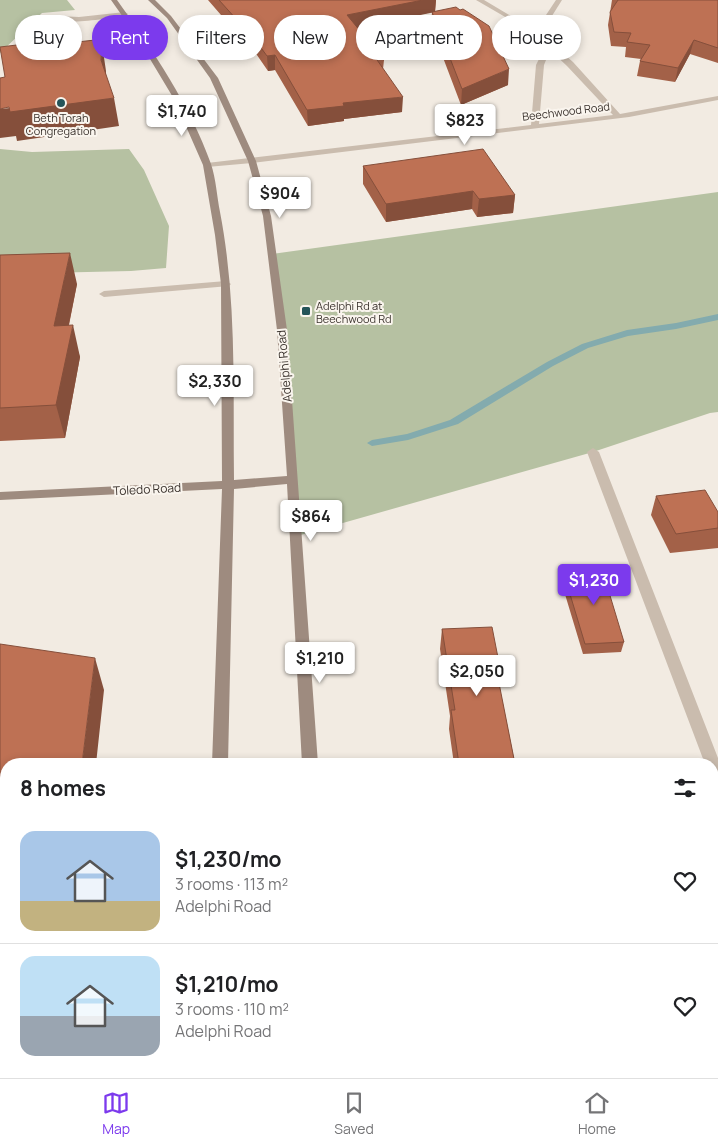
<!DOCTYPE html>
<html lang="en">
<head>
<meta charset="utf-8">
<style>
	body { margin:0; font-family:Manrope,sans-serif; background:#f2f2f2; color:#202124; height:100vh; display:flex; flex-direction:column; font-size:19px; white-space:nowrap }
	* { box-sizing:border-box; margin:0 }
	p { font-size:16px; color:#757577 }
	.icon { flex:none; width:28px; height:28px; fill:none; stroke:currentColor; stroke-width:2; stroke-linecap:round; stroke-linejoin:round }
	.map { position:relative; flex:1; overflow:hidden }
	.details { position:absolute; left:0px; top:758px; width:719px; height:321px; display:flex; flex-direction:column; background:#fff; border-radius:20px 20px 0 0; box-shadow:0 2px 8px #0003 }
	.details>* { flex:none }
	.top-card { position:absolute; left:15px; top:15px; width:689px; height:45px; display:flex; gap:10px }
	.price { position:absolute; translate:-50% -42px; padding:0 11px; border-radius:5px; background:#fff; color:#222; font-size:16px; line-height:32px; filter:drop-shadow(0 1px 2px #0008) }
	.price::after { content:''; position:absolute; left:50%; top:30px; width:15px; height:11px; margin-left:-8px; background:inherit; clip-path:polygon(0 0,100% 0,50% 100%) }
	.price.on { background:#7c3aed; color:#fff }
	ul { padding:0; list-style:none }
	li { display:flex; align-items:center; gap:15px; height:125px; padding:0 20px }
	li+li { border-top:1px solid #e0e0e0 }
	li span { display:grid; place-items:center; flex:none; width:140px; height:100px; border-radius:15px; color:#555 }
	li>.icon { margin-inline-start:auto }
	span .icon { width:60px; height:60px; fill:#fffc; stroke-width:1 }
	li b { font-size:21px }
	h2 { display:flex; justify-content:space-between; align-items:center; height:60px; padding:0 20px; font-size:21px }
	.pill { padding:0 18px; border-radius:22px; background:#fff; box-shadow:0 2px 8px #0003; font-size:18px; line-height:45px }
	.pill.on { background:#7c3aed; color:#fff }
	.dock { display:flex; justify-content:space-around; align-items:center; height:70px; border-top:1px solid #e0e0e0; background:#fff; font-size:14px; color:#757577 }
	.dock a { display:grid; justify-items:center; gap:2px }
	.dock .on { color:#7c3aed }
	.map>svg:first-child { display:block }
	.green { fill:#b6c1a2 }
	.lines { fill:none; stroke-linecap:round; stroke-linejoin:round }
	.stream { fill:#83abae; fill-rule:evenodd }
	.lane { fill:#cabcae; fill-rule:evenodd }
	.street { fill:#cabcae; fill-rule:evenodd }
	.secondary { fill:#9e8b7f; fill-rule:evenodd }
	.wall { fill:#a36148 }
	.shaded-wall { fill:#854f3b }
	.building { fill:#be7154; stroke:#854f3b }
	.poi-dot { fill:#245459; stroke:#faf5ee; stroke-width:2 }
	.labels { text-anchor:middle; dominant-baseline:central; stroke-width:4; stroke-linejoin:round; paint-order:stroke }
	.far-street-label { font-size:11px; fill:#39312c; stroke:#faf5ee }
	.far-poi-label { font-size:11px; fill:#39312c; stroke:#faf5ee }
	.street-label { font-size:12px; fill:#39312c; stroke:#faf5ee }
</style>
</head>
<body>
<div class="map">
<svg width="718" height="1078" viewBox="0 0 718 1078">
	<rect width="100%" height="100%" fill="#f2ebe2"/>
	<path class="green" d="M 0,0 L 67,0 L 75,10 L 42,13 L 0,53 Z
		M 0,149 L 32,152 L 129,149 L 144,170 L 169,226 L 166,268 L 131,271 L 0,274 Z
		M 718,192 L 718,412 L 710,413 L 593,452 L 297,536 L 272,254 Z"/>
	<g class="lines">
		<path class="stream" d="M 718,314 L 718,320 L 676,329 L 628,336 L 588,348 L 553,366 L 458,424 L 408,440 L 372,446 L 367,443 L 372,440 L 407,434 L 450,420 L 547,362 L 582,344 L 627,330 L 676,323 Z"/>
		<path class="lane" d="M 125,12 L 128,14 L 127,15 C 111,18 67,26 54,18 L 57,16 L 79,17 Z
			M 226,281 L 231,284 L 229,286 L 104,297 L 99,294 L 104,291 Z
			M 593,448 L 599,452 L 718,758 L 718,784 L 712,781 L 712,764 L 705,764 L 587,452 Z"/>
		<path class="street" d="M 476,0 L 484,0 L 511,16 L 540,24 L 556,0 L 562,0 L 545,27 L 552,44 L 573,62 L 620,114 L 718,96 L 718,100 L 629,117 L 252,163 L 207,167 L 203,165 L 207,163 L 531,125 L 536,65 L 546,45 L 539,28 L 507,18 ZM 550,50 L 567,66 L 613,115 L 539,124 L 544,65 Z"/>
		<path class="secondary" d="M 111,0 L 117,0 C 153,51 190,105 211,164 C 216,179 217,197 220,212 C 237,300 233,391 234,480 L 287,476 L 277,330 L 263,216 L 248,161 L 210,78 L 167,18 L 148,0 L 155,0 L 171,16 L 218,78 L 256,161 L 271,216 L 287,330 L 318,764 L 302,764 L 287,484 L 234,489 L 228,764 L 212,764 L 222,489 L 0,500 L 0,492 L 222,481 L 221,284 L 215,235 L 203,165 L 174,99 L 135,34 Z
			M 201,1072 L 219,1072 L 219,1078 L 201,1078 Z
			M 319,1072 L 337,1072 L 337,1078 L 319,1078 Z"/>
	</g>
	<path class="wall" d="M 208,0 L 436,0 L 435,11 L 508,85 L 461,105 L 431,26 L 432,12 L 357,28 L 384,60 L 383,69 L 402,112 L 344,119 L 344,121 L 308,126 L 275,70 L 268,71 L 250,45 L 247,45 Z
		M 612,0 L 718,0 L 718,63 L 690,54 L 675,82 L 637,76 L 640,61 L 641,59 L 625,57 L 626,47 L 611,46 L 608,25 Z
		M 363,166 L 515,195 L 513,213 L 477,217 L 472,209 L 386,222 L 363,184 Z
		M 0,255 L 77,284 L 69,325 L 80,357 L 65,438 L 0,441 Z
		M 656,496 L 718,512 L 718,548 L 670,553 L 651,515 Z
		M 563,571 L 624,642 L 621,652 L 583,654 L 561,581 Z
		M 442,629 L 501,673 L 499,684 L 515,764 L 454,764 L 449,729 L 450,716 L 440,649 Z
		M 712,894 L 718,894 L 718,965 L 712,965 Z
		M 718,1034 L 718,1078 L 705,1078 L 703,1072 L 712,1072 Z
		M 513,1072 L 583,1072 L 584,1078 L 514,1078 Z"/>
	<path class="shaded-wall" d="M 423,0 L 436,0 L 435,12 L 347,30 L 347,15 Z
		M 246,30 L 248,30 L 250,45 L 247,45 Z
		M 694,40 L 690,54 L 675,82 L 678,68 Z
		M 102,44 L 106,71 L 106,88 L 101,60 Z
		M 275,55 L 275,70 L 268,71 L 267,56 Z
		M 509,69 L 508,85 L 461,105 L 462,89 Z
		M 403,97 L 402,112 L 344,119 L 344,121 L 308,126 L 307,110 L 343,103 Z
		M 114,98 L 119,126 L 17,141 L 16,136 L 0,138 L 0,109 Z
		M 473,191 L 472,209 L 386,222 L 386,204 Z
		M 515,195 L 513,213 L 477,217 L 479,199 Z
		M 70,253 L 77,284 L 62,358 L 54,326 Z
		M 73,325 L 80,357 L 65,438 L 56,405 Z
		M 95,658 L 104,690 L 96,764 L 82,764 Z
		M 43,1072 L 60,1072 L 60,1078 L 42,1078 Z"/>
	<path class="building" d="M 219,0 L 423,0 L 347,15 L 384,60 L 375,57 L 403,97 L 343,103 L 344,106 L 307,110 L 275,55 L 267,56 L 248,30 L 246,30 Z
		M 618,0 L 718,0 L 718,48 L 694,40 L 678,68 L 640,61 L 650,45 L 627,42 L 631,33 L 614,32 L 610,12 Z
		M 456,7 L 460,10 L 463,9 L 489,26 L 509,69 L 462,89 L 432,12 Z
		M 67,39 L 68,43 L 95,40 L 96,43 L 102,44 L 101,60 L 114,98 L 10,112 L 9,107 L 0,109 L 0,78 L 5,77 L 0,47 Z
		M 483,149 L 515,195 L 479,199 L 473,191 L 386,204 L 363,166 Z
		M 70,253 L 54,326 L 73,325 L 56,405 L 0,408 L 0,255 Z
		M 705,490 L 718,512 L 718,528 L 676,534 L 656,496 Z
		M 602,569 L 624,642 L 585,644 L 563,571 Z
		M 492,627 L 501,673 L 497,673 L 515,764 L 459,764 L 451,710 L 455,710 L 442,629 Z
		M 0,644 L 95,658 L 82,764 L 6,764 L 6,1072 L 43,1072 L 42,1078 L 0,1078 Z
		M 712,894 L 718,894 L 718,949 L 712,950 Z
		M 712,1034 L 718,1034 L 718,1072 L 712,1072 Z
		M 520,1072 L 583,1072 L 584,1078 L 521,1078 Z"/>
	<g class="poi-dot">
		<circle cx="61" cy="103" r="5"/>
		<rect x="301" y="306" width="10" height="10" rx="2.5"/>
	</g>
	<g class="labels">
		<g class="far-street-label">
			<text transform="translate(566 111) rotate(-7)">Beechwood Road</text>
		</g>
		<g class="far-poi-label">
			<text x="61" y="117">Beth Torah<tspan x="61" dy="13">Congregation</tspan></text>
			<text x="316" y="305" text-anchor="start">Adelphi Rd at<tspan x="316" dy="13">Beechwood Rd</tspan></text>
		</g>
		<g class="street-label">
			<text transform="translate(284 366) rotate(-95)">Adelphi Road</text>
			<text transform="translate(147 489) rotate(-3)">Toledo Road</text>
		</g>
	</g>
</svg>
<b class="price" style="left:182px;top:137px">$1,740</b>
<b class="price" style="left:465px;top:146px">$823</b>
<b class="price" style="left:280px;top:219px">$904</b>
<b class="price" style="left:215px;top:407px">$2,330</b>
<b class="price" style="left:311px;top:542px">$864</b>
<b class="price on" style="left:594px;top:606px">$1,230</b>
<b class="price" style="left:320px;top:684px">$1,210</b>
<b class="price" style="left:477px;top:697px">$2,050</b>
<div class="top-card">
<a class="pill">Buy</a>
<a class="pill on">Rent</a>
<a class="pill">Filters</a>
<a class="pill">New</a>
<a class="pill">Apartment</a>
<a class="pill">House</a>
</div>
<section class="details">
<h2>8 homes<svg class="icon" aria-label="filters" viewBox="0 0 24 24"><path d="M4 7h16M4 17h16"/><circle cx="9" cy="7" r="2"/><circle cx="15" cy="17" r="2"/></svg></h2>
<ul>
<li><span style="background:linear-gradient(#a9c7e8 70%,#c2b280 0)"><svg class="icon" aria-label="home" viewBox="0 0 24 24"><path d="M3 11l9-7 9 7M6 9v11h12V9"/></svg></span><div><b>$1,230/mo</b><p>3 rooms · 113 m²</p><p>Adelphi Road</p></div><svg class="icon" aria-label="heart" viewBox="0 0 24 24"><path d="M12 20l-8-8c-3-5 5-10 8-4 3-6 11-1 8 4z"/></svg></li>
<li><span style="background:linear-gradient(#bfe0f5 60%,#9aa5b1 0)"><svg class="icon" aria-label="home" viewBox="0 0 24 24"><path d="M3 11l9-7 9 7M6 9v11h12V9"/></svg></span><div><b>$1,210/mo</b><p>3 rooms · 110 m²</p><p>Adelphi Road</p></div><svg class="icon" aria-label="heart" viewBox="0 0 24 24"><path d="M12 20l-8-8c-3-5 5-10 8-4 3-6 11-1 8 4z"/></svg></li>
</ul>
</section>
</div>
<nav class="dock">
<a class="on"><svg class="icon" aria-label="map" viewBox="0 0 24 24"><path d="M3 6l6-2 6 2 6-2v14l-6 2-6-2-6 2zM9 4v14M15 6v14"/></svg>Map</a>
<a><svg class="icon" aria-label="saved" viewBox="0 0 24 24"><path d="M7 4h10v16l-5-4-5 4z"/></svg>Saved</a>
<a><svg class="icon" aria-label="home" viewBox="0 0 24 24"><path d="M3 11l9-7 9 7M6 9v11h12V9"/></svg>Home</a>
</nav>
</body>
</html>
